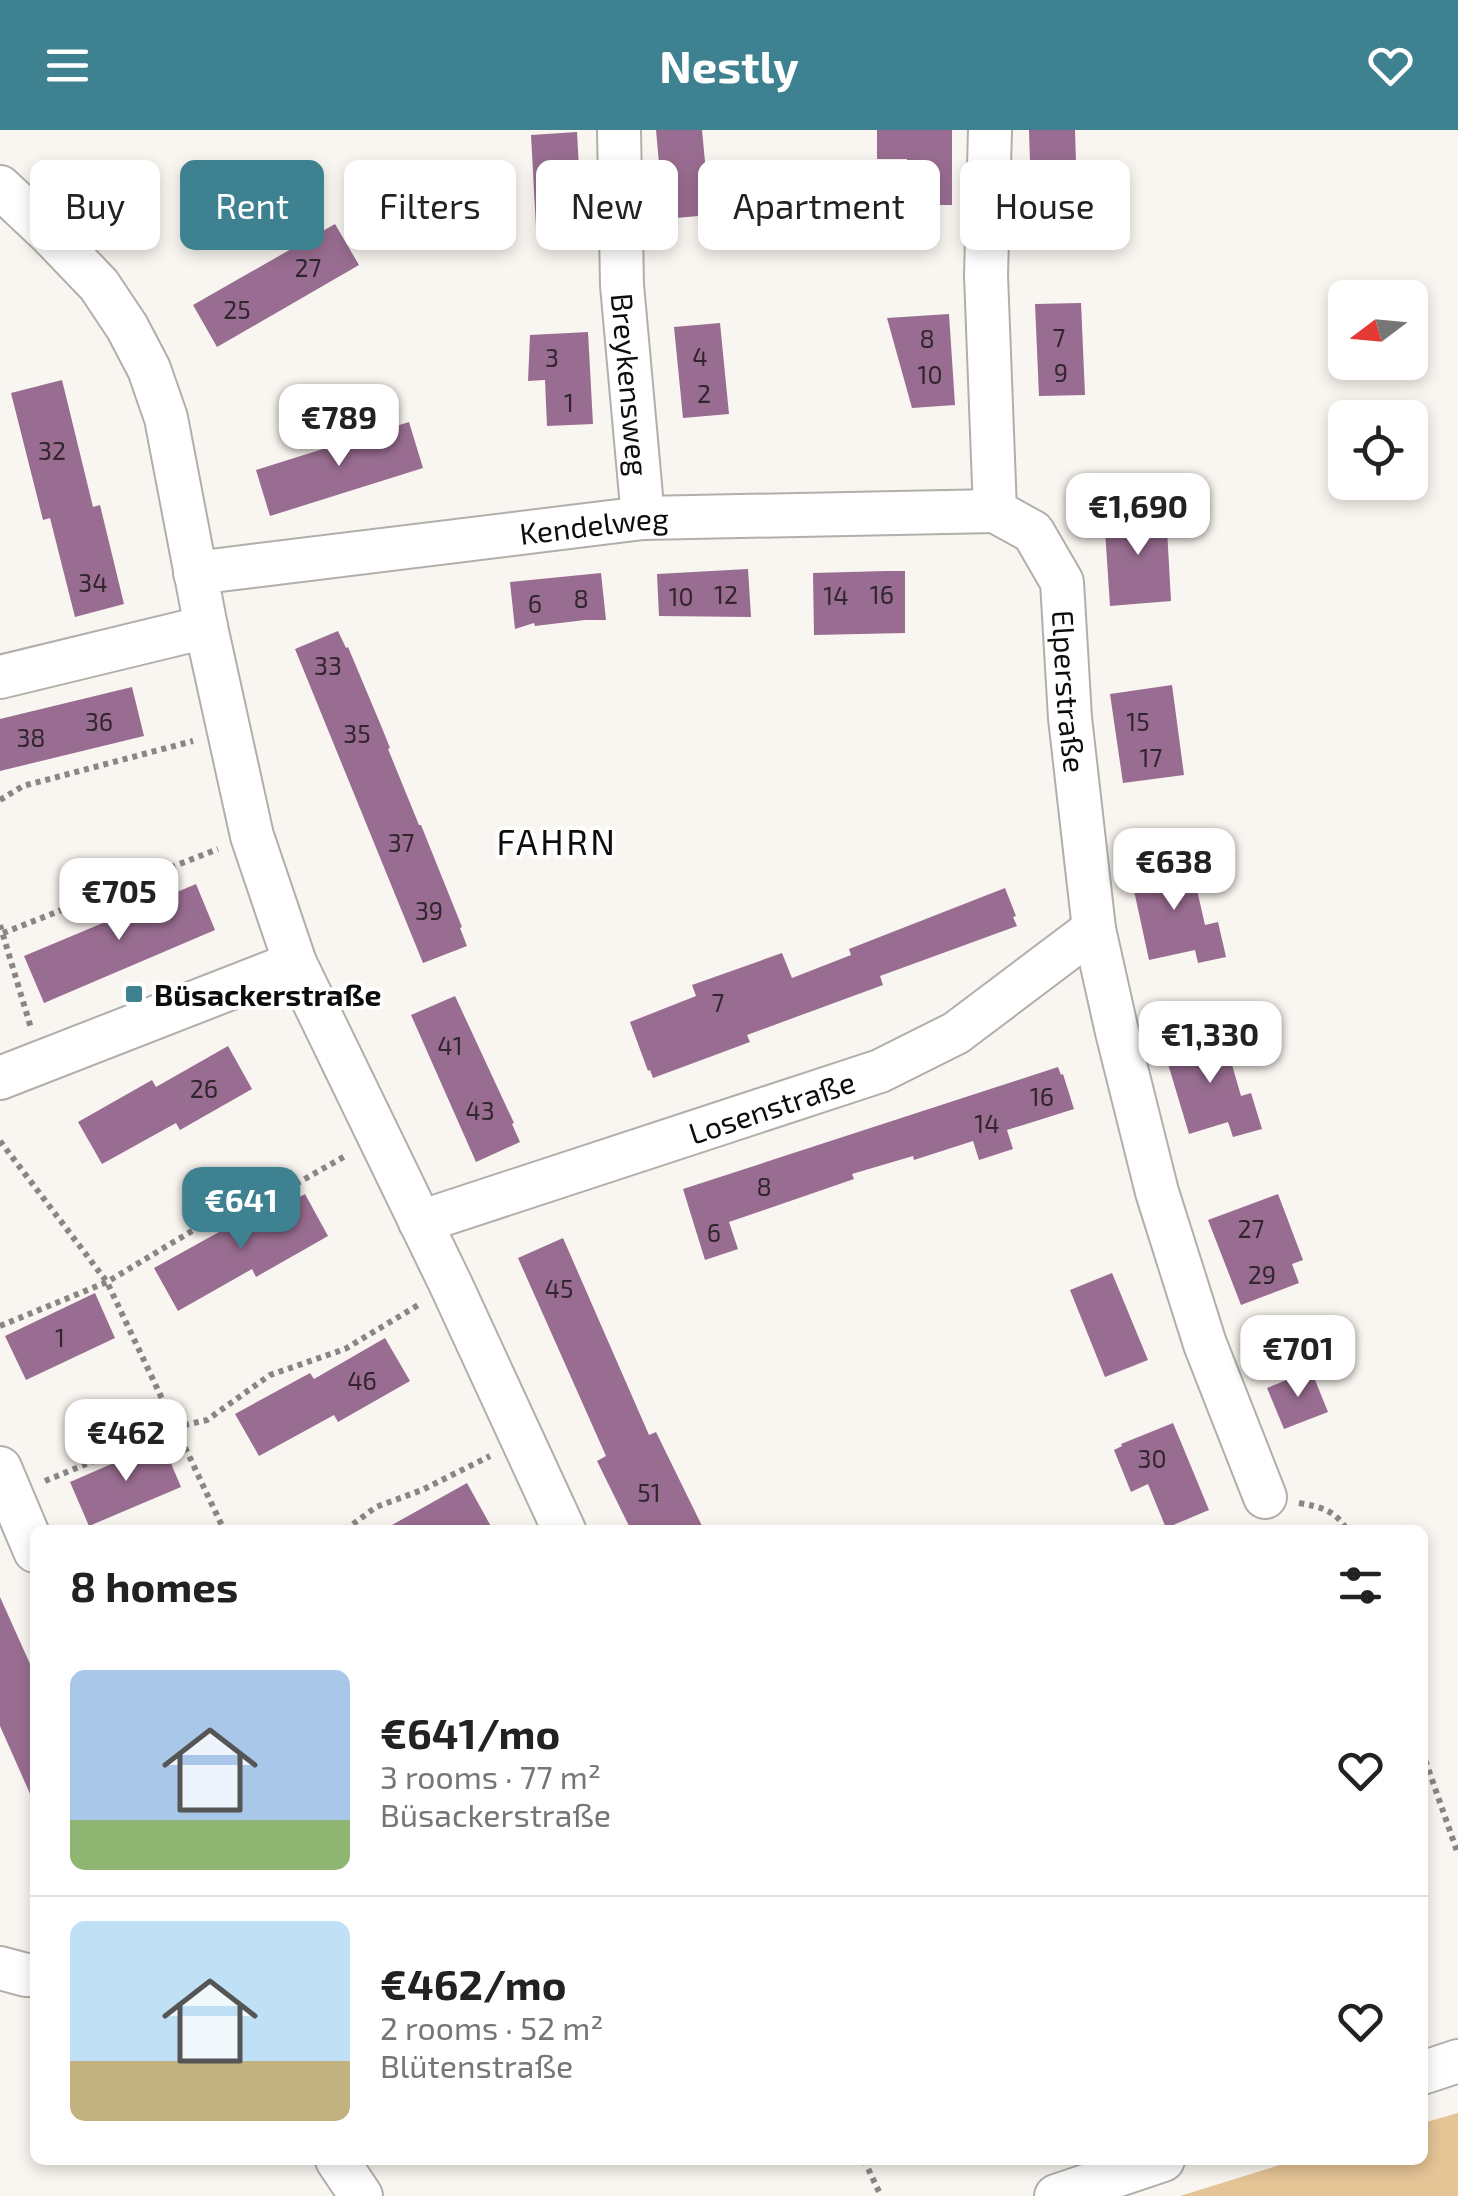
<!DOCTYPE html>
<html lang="en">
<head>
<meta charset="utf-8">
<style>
	body { margin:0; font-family:"Exo 2",sans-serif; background:#f6f6f6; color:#222; height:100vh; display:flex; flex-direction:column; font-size:38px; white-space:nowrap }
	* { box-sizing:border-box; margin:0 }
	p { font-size:32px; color:#767676 }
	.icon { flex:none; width:55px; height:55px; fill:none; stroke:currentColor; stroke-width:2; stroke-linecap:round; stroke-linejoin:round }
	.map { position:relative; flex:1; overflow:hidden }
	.panel { position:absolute; left:30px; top:1395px; width:1398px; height:640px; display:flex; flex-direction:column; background:#fff; border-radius:15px; box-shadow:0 5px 15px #0003 }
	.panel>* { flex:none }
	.top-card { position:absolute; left:30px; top:30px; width:1400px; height:90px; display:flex; gap:20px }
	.needle { width:65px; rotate:254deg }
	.buttons { position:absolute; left:1328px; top:150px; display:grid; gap:20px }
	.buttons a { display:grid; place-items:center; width:100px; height:100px; border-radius:15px; background:#fff; box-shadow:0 5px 15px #0003; font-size:50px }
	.price { position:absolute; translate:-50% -85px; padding:0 22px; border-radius:20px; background:#fff; color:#222; font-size:32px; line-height:65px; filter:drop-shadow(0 2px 5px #0008) }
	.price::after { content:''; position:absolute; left:50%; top:60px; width:30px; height:22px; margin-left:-15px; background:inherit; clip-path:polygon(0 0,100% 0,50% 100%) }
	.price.on { background:#3e8191; color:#fff }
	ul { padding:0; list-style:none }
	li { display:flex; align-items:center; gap:30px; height:250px; padding:0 40px }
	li+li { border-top:2px solid #e0e0e0 }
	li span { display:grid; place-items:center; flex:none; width:280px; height:200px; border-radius:15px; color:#555 }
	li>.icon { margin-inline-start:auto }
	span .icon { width:120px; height:120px; fill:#fffc; stroke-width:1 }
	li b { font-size:42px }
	h2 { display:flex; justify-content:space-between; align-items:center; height:120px; padding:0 40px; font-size:42px }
	.pill { padding:0 35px; border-radius:15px; background:#fff; box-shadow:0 5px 15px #0003; font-size:35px; line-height:90px }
	.pill.on { background:#3e8191; color:#fff }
	header { display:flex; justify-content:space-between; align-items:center; height:130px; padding:0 40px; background:#3e8191; color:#fff; font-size:45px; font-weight:700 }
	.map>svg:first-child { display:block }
	.green { fill:#e5c496 }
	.building { fill:#996d91 }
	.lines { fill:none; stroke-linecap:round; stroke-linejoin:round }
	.minor-casing { stroke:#b2aeaa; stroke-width:46 }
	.path { stroke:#898683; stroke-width:6; stroke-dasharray:5 5; stroke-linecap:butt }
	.minor { stroke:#fff; stroke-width:42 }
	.poi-dot { fill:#3e8191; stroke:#fff; stroke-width:4 }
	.labels { text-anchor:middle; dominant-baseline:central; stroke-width:8; stroke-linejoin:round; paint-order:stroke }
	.number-label { font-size:25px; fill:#32252d }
	.street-label { font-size:30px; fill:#0f0d0c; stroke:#fff }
	.poi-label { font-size:30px; font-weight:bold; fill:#0f0d0c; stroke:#fff; text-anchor:start }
	.quarter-label { font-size:35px; letter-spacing:2.5px; fill:#0f0d0c; stroke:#fff }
</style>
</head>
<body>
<header><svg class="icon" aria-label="menu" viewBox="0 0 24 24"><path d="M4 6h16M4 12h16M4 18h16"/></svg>Nestly<svg class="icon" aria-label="heart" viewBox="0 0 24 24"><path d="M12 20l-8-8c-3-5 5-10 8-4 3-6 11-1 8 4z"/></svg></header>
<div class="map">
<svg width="1458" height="2066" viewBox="0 0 1458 2066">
	<rect width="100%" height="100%" fill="#f9f5f0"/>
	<path class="green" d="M 1458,1983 L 1458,2066 L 1180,2066 L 1296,2030 L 1422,2030 L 1423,1993 Z"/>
	<path class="building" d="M 656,0 L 702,0 L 710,85 L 664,89 Z
		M 877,0 L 952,0 L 952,75 L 906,75 L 907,29 L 877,29 Z
		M 1029,0 L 1075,0 L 1077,65 L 1031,66 Z
		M 577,2 L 582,94 L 536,97 L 531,5 Z
		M 335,94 L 359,135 L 217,217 L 193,175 Z
		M 1081,173 L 1085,265 L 1039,266 L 1035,174 Z
		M 949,184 L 955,275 L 912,278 L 887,188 Z
		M 720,193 L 729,284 L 683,288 L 674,197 Z
		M 588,202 L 593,294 L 547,296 L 545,250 L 528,251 L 530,205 Z
		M 62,250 L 93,377 L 100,375 L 124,474 L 75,487 L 50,388 L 43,390 L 11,263 Z
		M 409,292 L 423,338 L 270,386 L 256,340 Z
		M 1166,381 L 1171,471 L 1110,476 L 1104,385 Z
		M 748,439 L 751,487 L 659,486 L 657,444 Z
		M 886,441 L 905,441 L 905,503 L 814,505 L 813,443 Z
		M 601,443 L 606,490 L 585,490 L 535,496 L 534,493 L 515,499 L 510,452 Z
		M 338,501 L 346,518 L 348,517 L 382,598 L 390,618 L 388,619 L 419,695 L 421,695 L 462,797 L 460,798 L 467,816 L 423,833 L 295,519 Z
		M 1172,555 L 1184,645 L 1123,653 L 1110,564 Z
		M 132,557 L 144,606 L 0,641 L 0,589 Z
		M 1190,729 L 1205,795 L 1218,792 L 1226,827 L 1198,833 L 1195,820 L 1149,830 L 1130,742 Z
		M 196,754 L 215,800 L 44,873 L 24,826 Z
		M 1005,758 L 1016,786 L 1013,787 L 1017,796 L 880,846 L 883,855 L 747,905 L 750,912 L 653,948 L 650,940 L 648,941 L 630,892 L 696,866 L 692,855 L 782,823 L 792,848 L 851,825 L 849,819 Z
		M 455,866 L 514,993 L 512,994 L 520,1012 L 476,1032 L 411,885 Z
		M 1222,900 L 1241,966 L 1251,963 L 1262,999 L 1233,1007 L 1228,992 L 1189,1004 L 1163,917 Z
		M 228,916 L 252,959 L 180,1000 L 176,993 L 102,1034 L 78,992 L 152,950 L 156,957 Z
		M 1058,937 L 1061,945 L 1063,944 L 1074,979 L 1007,1000 L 1013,1019 L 979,1030 L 973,1011 L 914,1030 L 913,1026 L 852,1044 L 854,1049 L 729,1092 L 738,1119 L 705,1130 L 683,1059 Z
		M 305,1064 L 328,1106 L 256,1147 L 252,1139 L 178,1181 L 154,1138 L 228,1097 L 232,1104 Z
		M 1278,1064 L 1303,1130 L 1292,1134 L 1299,1153 L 1241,1175 L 1208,1090 Z
		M 563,1108 L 649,1305 L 656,1302 L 704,1400 L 631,1400 L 597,1331 L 606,1326 L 518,1128 Z
		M 1112,1143 L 1148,1230 L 1105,1247 L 1070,1160 Z
		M 95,1163 L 115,1208 L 26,1250 L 5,1206 Z
		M 385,1208 L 410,1251 L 338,1292 L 334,1285 L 259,1326 L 235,1284 L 310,1243 L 314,1249 Z
		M 1311,1240 L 1328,1282 L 1284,1299 L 1267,1258 Z
		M 1173,1293 L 1209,1380 L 1166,1398 L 1148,1354 L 1131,1362 L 1114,1320 L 1122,1316 L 1121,1314 Z
		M 162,1312 L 181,1357 L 89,1396 L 70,1352 Z
		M 467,1353 L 493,1400 L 383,1400 Z
		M 0,1467 L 35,1545 L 35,1675 L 0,1596 Z"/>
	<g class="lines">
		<g class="minor-casing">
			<g id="minor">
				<path id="s1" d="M 619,0 L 622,155 L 643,388"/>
				<path id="s2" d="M 990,0 L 986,145 L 995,381 L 1033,402 L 1062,452 L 1070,588 L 1094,799 L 1117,902 L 1157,1062 L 1205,1214 L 1265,1367"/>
				<path d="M 0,57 L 51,105 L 99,155 L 127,197 L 149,239 L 166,288 L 206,497 L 252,706 L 295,833 L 451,1155 L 564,1400"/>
				<path id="s3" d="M 195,443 L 643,388 L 995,381"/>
				<path d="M 0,547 L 206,497"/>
				<path d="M 0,948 L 295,833"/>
				<path id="s4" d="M 420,1092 L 880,941 L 956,903 L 1094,799"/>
				<path d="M 0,1338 L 35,1421"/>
				<path d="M 0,1838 L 26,1845 L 35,1845"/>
				<path d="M 1422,1943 L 1458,1931"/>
				<path d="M 337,2030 L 361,2066"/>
				<path d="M 1056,2066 L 1163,2030"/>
			</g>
		</g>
		<path class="path" d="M 0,670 L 23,656 L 193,611
			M 0,795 L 31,898
			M 3,803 L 218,719
			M 0,1011 L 107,1152 L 224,1400
			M 0,1196 L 107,1152 L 227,1080 L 266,1071 L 347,1025
			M 45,1351 L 176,1297 L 207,1290 L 270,1245 L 345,1219 L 420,1174
			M 1299,1373 C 1321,1377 1335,1380 1347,1400
			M 345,1400 L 376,1377 L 422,1360 L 490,1326
			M 1422,1621 L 1458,1724
			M 864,2030 L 881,2066"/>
		<use href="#minor" class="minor"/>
	</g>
	<rect class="poi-dot" x="124" y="854" width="20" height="20" rx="5"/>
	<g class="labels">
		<g class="number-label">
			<text x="308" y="137">27</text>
			<text x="237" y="179">25</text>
			<text x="1059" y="207">7</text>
			<text x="927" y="208">8</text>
			<text x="700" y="226">4</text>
			<text x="552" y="227">3</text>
			<text x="1061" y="242">9</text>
			<text x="930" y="244">10</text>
			<text x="704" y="263">2</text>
			<text x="569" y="272">1</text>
			<text x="52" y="320">32</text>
			<text x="93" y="452">34</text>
			<text x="726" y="464">12</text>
			<text x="882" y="464">16</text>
			<text x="836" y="465">14</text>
			<text x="681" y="466">10</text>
			<text x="581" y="468">8</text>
			<text x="535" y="473">6</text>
			<text x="328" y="535">33</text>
			<text x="99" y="591">36</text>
			<text x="1138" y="591">15</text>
			<text x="357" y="603">35</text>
			<text x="31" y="607">38</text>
			<text x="1151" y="627">17</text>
			<text x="401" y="712">37</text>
			<text x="429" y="780">39</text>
			<text x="718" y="872">7</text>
			<text x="450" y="915">41</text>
			<text x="204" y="958">26</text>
			<text x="1042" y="966">16</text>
			<text x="480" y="980">43</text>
			<text x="987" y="993">14</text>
			<text x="764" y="1056">8</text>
			<text x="1251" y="1098">27</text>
			<text x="714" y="1102">6</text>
			<text x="1262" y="1144">29</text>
			<text x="559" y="1158">45</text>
			<text x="60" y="1207">1</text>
			<text x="362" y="1250">46</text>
			<text x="1152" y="1328">30</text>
			<text x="649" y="1362">51</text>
		</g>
		<g class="street-label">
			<text stroke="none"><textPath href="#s1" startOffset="255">Breykensweg</textPath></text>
			<text stroke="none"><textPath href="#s3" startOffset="402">Kendelweg</textPath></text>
			<text stroke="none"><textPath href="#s2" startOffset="592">Elperstraße</textPath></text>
			<text stroke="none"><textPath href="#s4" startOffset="370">Losenstraße</textPath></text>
		</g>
		<g class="poi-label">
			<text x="154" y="864">Büsackerstraße</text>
		</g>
		<g class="quarter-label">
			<text x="557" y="711">FAHRN</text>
		</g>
	</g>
</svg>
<div class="buttons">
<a><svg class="needle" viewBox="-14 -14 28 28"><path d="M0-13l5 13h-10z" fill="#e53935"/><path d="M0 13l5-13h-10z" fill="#767676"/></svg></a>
<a><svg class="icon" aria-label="locate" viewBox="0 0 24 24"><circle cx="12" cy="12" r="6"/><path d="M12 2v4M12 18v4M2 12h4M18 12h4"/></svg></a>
</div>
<b class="price" style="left:339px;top:339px">€789</b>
<b class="price" style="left:1138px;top:428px">€1,690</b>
<b class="price" style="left:1174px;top:783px">€638</b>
<b class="price" style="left:119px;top:813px">€705</b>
<b class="price" style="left:1210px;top:956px">€1,330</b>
<b class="price on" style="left:241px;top:1122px">€641</b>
<b class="price" style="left:1298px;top:1270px">€701</b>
<b class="price" style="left:126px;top:1354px">€462</b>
<div class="top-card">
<a class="pill">Buy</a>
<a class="pill on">Rent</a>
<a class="pill">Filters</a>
<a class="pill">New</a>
<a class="pill">Apartment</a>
<a class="pill">House</a>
</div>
<section class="panel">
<h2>8 homes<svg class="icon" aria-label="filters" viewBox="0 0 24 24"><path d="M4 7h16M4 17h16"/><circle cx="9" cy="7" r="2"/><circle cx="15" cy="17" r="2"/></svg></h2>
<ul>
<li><span style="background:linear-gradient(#a9c7e8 75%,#8fb573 0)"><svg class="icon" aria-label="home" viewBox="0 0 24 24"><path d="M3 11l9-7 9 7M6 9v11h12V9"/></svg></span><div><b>€641/mo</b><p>3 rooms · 77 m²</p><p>Büsackerstraße</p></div><svg class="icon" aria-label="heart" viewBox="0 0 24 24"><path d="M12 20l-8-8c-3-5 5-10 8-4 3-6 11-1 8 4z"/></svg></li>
<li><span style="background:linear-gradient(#bfe0f5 70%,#c2b280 0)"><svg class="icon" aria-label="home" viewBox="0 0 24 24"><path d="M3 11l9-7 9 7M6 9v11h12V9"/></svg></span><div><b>€462/mo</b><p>2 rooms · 52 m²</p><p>Blütenstraße</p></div><svg class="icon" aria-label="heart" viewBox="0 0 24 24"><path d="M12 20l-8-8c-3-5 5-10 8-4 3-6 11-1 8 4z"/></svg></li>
</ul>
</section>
</div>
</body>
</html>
